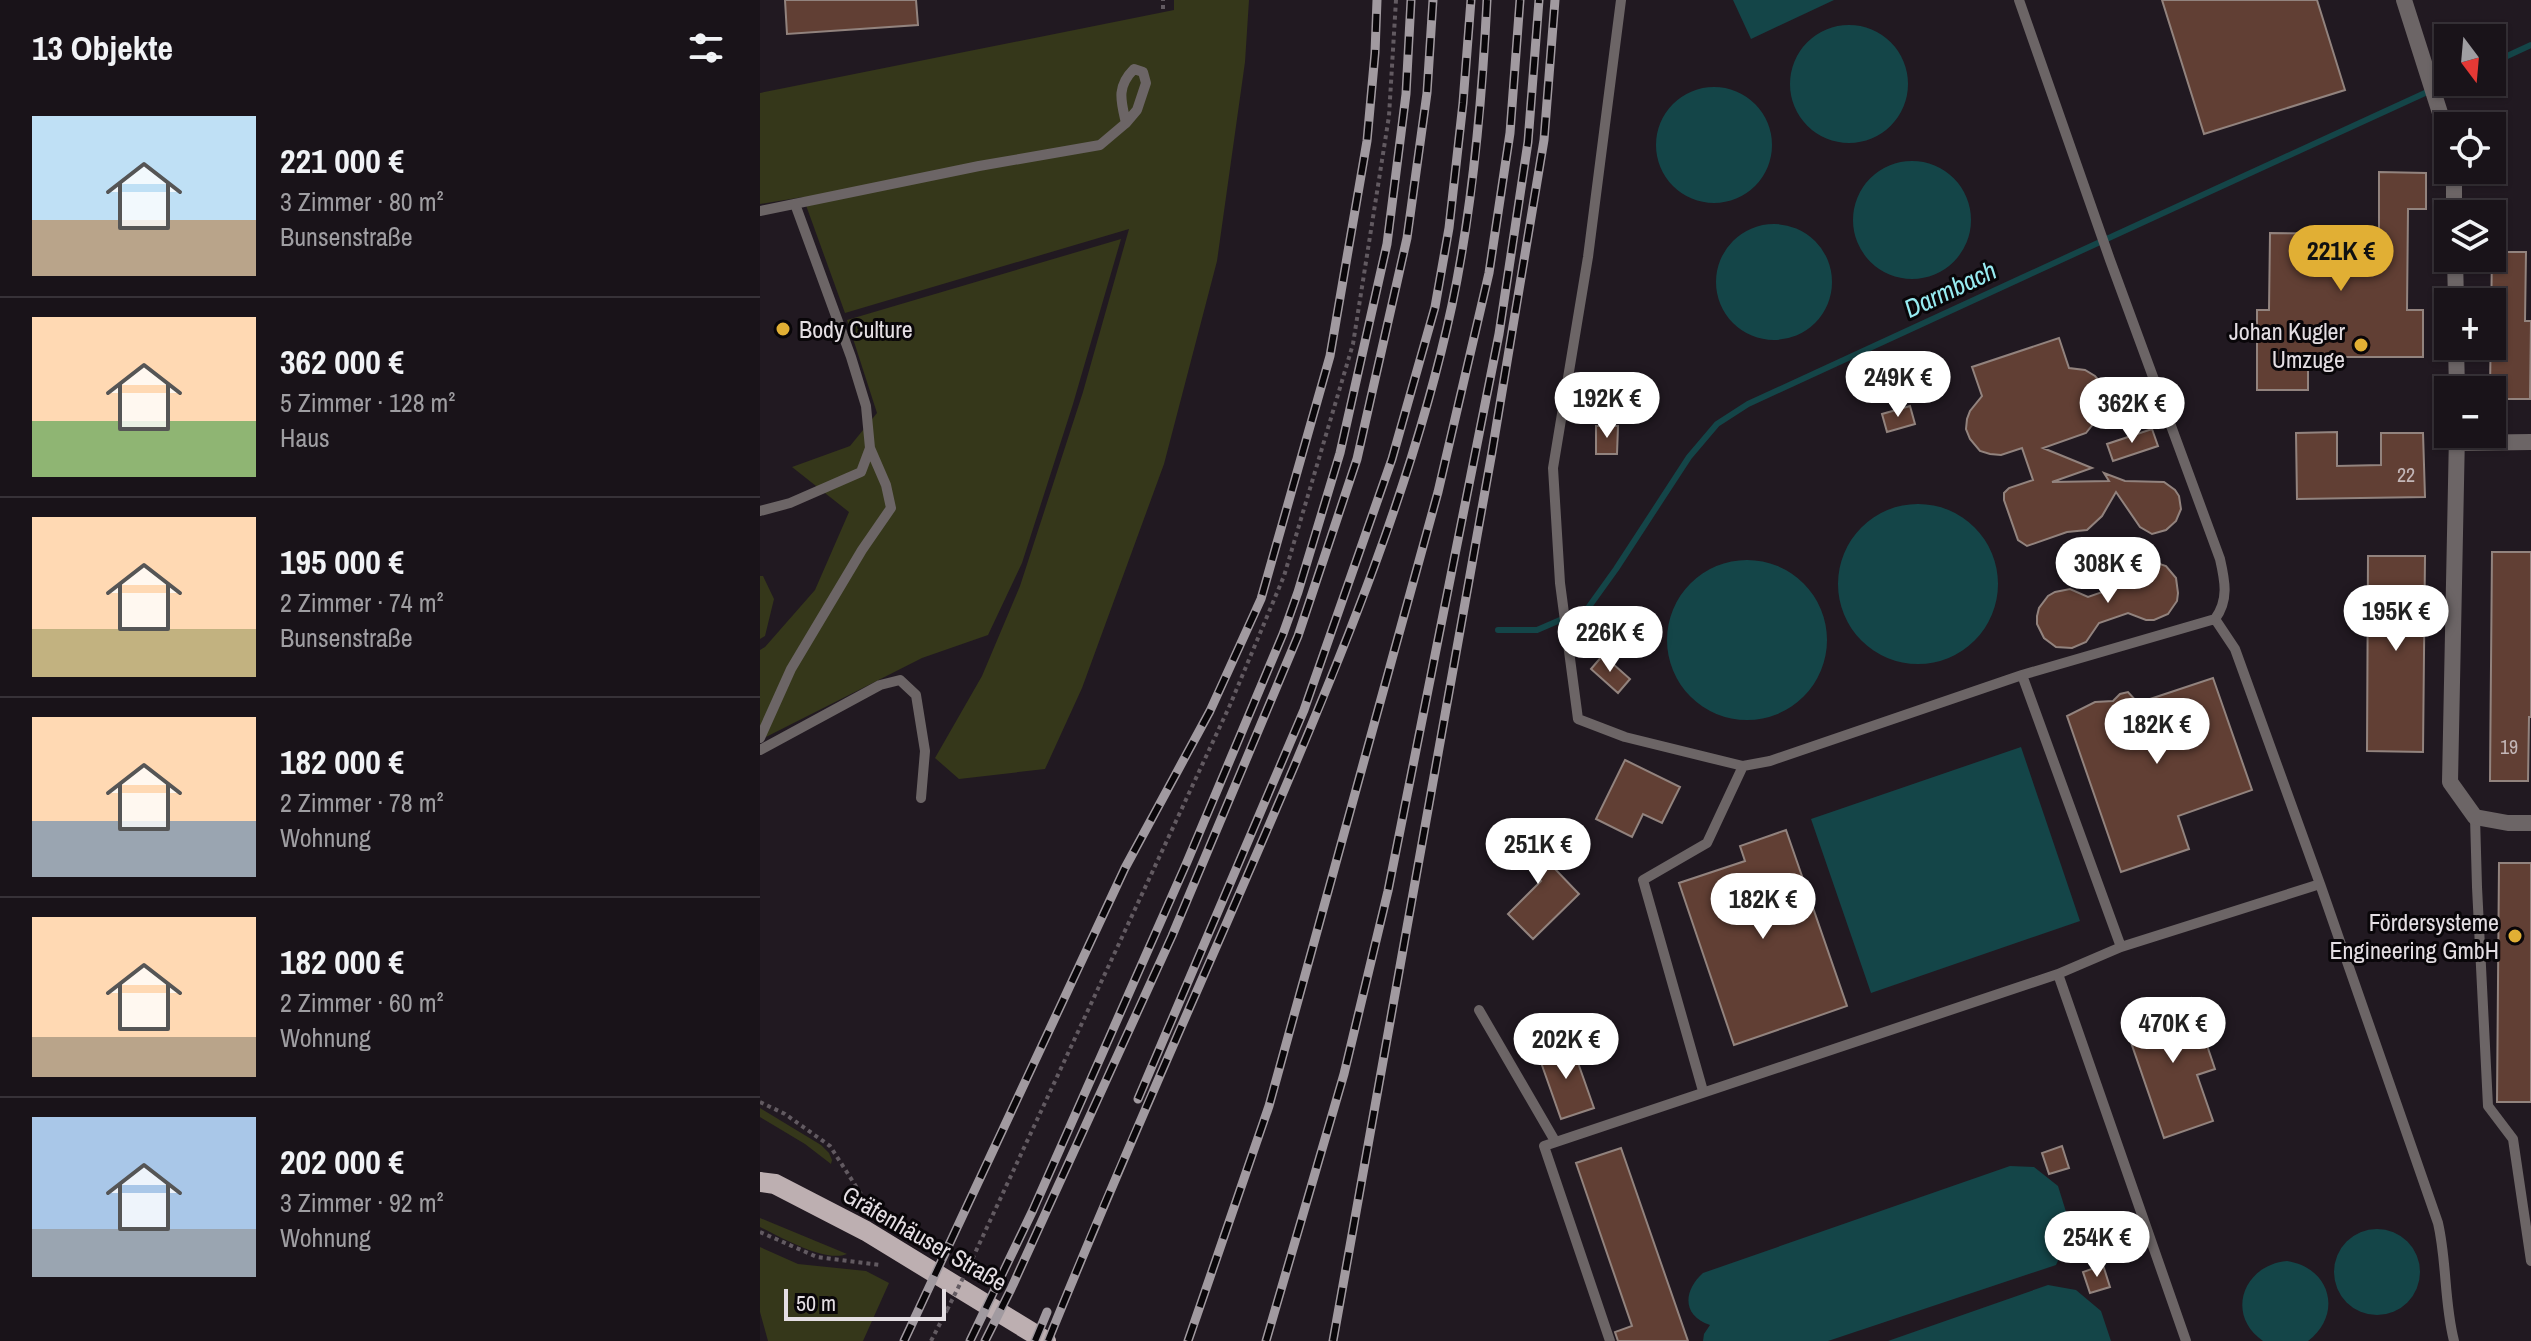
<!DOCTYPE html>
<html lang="de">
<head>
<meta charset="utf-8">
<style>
	body { margin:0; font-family:"Archivo Narrow",sans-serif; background:#262026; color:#f1f3f6; height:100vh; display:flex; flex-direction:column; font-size:30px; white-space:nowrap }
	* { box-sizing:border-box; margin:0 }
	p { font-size:26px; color:#9f9ea2 }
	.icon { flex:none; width:44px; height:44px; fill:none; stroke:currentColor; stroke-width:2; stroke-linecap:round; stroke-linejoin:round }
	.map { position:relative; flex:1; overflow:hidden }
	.side { display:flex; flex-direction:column; background:#191319; width:760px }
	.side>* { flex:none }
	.needle { width:52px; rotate:164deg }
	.controls { position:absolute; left:1674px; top:24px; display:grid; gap:16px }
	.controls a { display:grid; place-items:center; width:72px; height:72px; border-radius:0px; background:#191319; box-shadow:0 2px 6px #0004,0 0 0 2px #373238; font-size:40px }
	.scale { position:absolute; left:24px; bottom:20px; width:162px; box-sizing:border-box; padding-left:8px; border:4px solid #e4dee3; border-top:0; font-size:22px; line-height:28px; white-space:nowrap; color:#e4dee3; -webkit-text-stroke:6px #090609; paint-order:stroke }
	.price { position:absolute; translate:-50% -68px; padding:0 18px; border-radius:28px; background:#fff; color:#222; font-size:26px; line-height:52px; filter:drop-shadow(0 2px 4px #0008) }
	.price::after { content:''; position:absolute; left:50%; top:48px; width:24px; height:18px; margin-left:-12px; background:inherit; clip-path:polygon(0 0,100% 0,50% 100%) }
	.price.selected { background:#e1af34; color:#111 }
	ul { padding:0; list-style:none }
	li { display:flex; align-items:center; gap:24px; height:200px; padding:0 32px }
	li+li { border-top:2px solid #373238 }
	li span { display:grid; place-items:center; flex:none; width:224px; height:160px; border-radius:0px; color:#555 }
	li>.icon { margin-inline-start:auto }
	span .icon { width:96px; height:96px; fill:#fffc; stroke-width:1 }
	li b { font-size:34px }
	h2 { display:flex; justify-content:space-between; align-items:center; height:96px; padding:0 32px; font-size:34px }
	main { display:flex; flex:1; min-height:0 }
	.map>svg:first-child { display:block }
	.green { fill:#35371a }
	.water { fill:#144548 }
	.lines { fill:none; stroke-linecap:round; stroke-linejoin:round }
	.stream { stroke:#144548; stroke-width:6 }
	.building { fill:#613f34; stroke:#92837e; stroke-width:2 }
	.path { stroke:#625a61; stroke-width:4; stroke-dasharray:4 4; stroke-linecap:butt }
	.service { stroke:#6c6566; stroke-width:10 }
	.minor { stroke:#6c6566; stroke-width:16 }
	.primary { stroke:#bdafb1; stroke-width:20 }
	.rail-casing { stroke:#a19aa0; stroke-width:9 }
	.rail { stroke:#090609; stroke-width:6; stroke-dasharray:18; stroke-linecap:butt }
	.path-bridge { stroke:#625a61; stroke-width:4; stroke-dasharray:4 4; stroke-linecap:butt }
	.poi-dot { fill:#e1af34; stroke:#090609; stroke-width:3 }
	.labels { text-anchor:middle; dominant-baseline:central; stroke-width:6; stroke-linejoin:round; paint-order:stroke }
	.number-label { font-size:20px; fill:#c3b6b7 }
	.poi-label { font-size:24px; fill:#e4dee3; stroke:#090609; text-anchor:end }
	.street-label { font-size:24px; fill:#e4dee3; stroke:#090609 }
	.water-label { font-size:26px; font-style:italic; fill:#97ebf1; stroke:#090609 }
</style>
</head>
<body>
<main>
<section class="side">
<h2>13 Objekte<svg class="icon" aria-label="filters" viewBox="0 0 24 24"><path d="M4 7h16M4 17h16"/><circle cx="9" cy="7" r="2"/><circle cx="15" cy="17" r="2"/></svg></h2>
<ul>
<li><span style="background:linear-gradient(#bfe0f5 65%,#b9a48a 0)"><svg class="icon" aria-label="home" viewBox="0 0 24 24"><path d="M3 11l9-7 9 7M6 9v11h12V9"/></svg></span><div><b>221 000 €</b><p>3 Zimmer · 80 m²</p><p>Bunsenstraße</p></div></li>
<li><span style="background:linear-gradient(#ffd9b3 65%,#8fb573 0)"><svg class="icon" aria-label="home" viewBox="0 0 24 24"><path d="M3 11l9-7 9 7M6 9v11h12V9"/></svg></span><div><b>362 000 €</b><p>5 Zimmer · 128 m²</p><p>Haus</p></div></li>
<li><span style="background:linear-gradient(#ffd9b3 70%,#c2b280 0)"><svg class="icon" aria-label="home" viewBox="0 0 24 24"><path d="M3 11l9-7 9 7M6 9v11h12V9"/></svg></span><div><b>195 000 €</b><p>2 Zimmer · 74 m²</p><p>Bunsenstraße</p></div></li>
<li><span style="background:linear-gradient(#ffd9b3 65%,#9aa5b1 0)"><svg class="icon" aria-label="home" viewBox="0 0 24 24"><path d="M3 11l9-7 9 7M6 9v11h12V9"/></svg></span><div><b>182 000 €</b><p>2 Zimmer · 78 m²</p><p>Wohnung</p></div></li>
<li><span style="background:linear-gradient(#ffd9b3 75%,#b9a48a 0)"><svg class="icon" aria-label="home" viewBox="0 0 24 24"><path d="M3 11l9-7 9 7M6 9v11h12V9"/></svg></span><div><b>182 000 €</b><p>2 Zimmer · 60 m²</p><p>Wohnung</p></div></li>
<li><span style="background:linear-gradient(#a9c7e8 70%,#9aa5b1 0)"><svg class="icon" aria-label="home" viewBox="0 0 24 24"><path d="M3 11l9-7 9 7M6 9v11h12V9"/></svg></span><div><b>202 000 €</b><p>3 Zimmer · 92 m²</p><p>Wohnung</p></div></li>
</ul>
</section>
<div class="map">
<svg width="1771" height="1341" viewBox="0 0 1771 1341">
	<rect width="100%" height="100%" fill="#211921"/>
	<path class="green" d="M 414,0 L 489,0 L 485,62 L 457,261 L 404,464 L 322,688 L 285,769 L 199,779 L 175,758 L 222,676 L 260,586 L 323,392 L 369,229 L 85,313 L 43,197 L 0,204 L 0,93 L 414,10 Z
		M 361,239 L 313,404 L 262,563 L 228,635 L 162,658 L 0,740 L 0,650 L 5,647 L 55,590 L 89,512 L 32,467 L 90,446 L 117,413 L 87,320 Z
		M 0,576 L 3,576 L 14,599 L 5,636 L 0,639 Z
		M 0,1108 L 61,1145 L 69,1153 L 72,1160 L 71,1164 L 45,1144 L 0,1117 Z
		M 0,1218 L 87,1254 C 65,1263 21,1237 0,1227 Z
		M 0,1247 L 38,1264 L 106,1271 L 129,1283 L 103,1341 L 8,1341 L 0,1312 Z"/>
	<path class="water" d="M 973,0 L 1074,0 L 991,39 Z
		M1030 84a59 59 0 1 1 118 0a59 59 0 1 1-118 0Z
		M896 145a58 58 0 1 1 116 0a58 58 0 1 1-116 0Z
		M1093 220a59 59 0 1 1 118 0a59 59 0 1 1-118 0Z
		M956 282a58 58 0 1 1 116 0a58 58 0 1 1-116 0Z
		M1078 584a80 80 0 1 1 160 0a80 80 0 1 1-160 0Z
		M907 640a80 80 0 1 1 160 0a80 80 0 1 1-160 0Z
		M 1261,747 L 1320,921 L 1111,993 L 1051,819 Z
		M 1250,1166 L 1274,1167 L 1298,1186 L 1312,1231 L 1296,1265 L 1068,1341 L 943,1341 L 944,1334 L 950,1325 C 922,1316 923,1291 943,1273 Z
		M1574 1272a43 43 0 1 1 86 0a43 43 0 1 1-86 0Z
		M 1527,1261 C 1571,1268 1583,1314 1548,1341 L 1503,1341 C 1465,1315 1483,1265 1527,1261 Z
		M 1288,1285 L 1316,1290 L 1341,1311 L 1351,1341 L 1128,1341 Z"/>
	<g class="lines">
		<path class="stream" d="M 1732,63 L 1771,45
			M 738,630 L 777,630 L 828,608 L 856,569 L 929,457 L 957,424 L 988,404 C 1222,297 1454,188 1689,82"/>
	</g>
	<path class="building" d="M 25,0 L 156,0 L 158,25 L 27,34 Z
		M 1402,0 L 1557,0 L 1585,90 L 1444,134 Z
		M 1619,172 L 1666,173 L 1666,209 L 1648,209 L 1647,310 L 1663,310 L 1663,357 L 1548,357 L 1548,390 L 1497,390 L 1497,310 L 1509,310 L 1510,233 L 1619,234 Z
		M 1732,252 L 1766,252 L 1765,321 L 1771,321 L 1770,399 L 1732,399 L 1732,390 L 1730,390 Z
		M 1299,338 L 1309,368 L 1325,370 L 1335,376 L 1341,383 L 1345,399 L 1341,414 L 1326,433 L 1283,448 L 1332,468 L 1292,482 L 1349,481 L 1344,473 L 1365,481 L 1404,482 L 1415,490 L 1419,496 L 1421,509 L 1416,521 L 1406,530 L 1392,534 L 1380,527 L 1356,492 L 1342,516 L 1327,530 L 1307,532 L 1267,546 L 1258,540 L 1244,500 L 1244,493 L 1249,488 L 1273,480 L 1262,448 L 1241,455 L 1230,454 L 1220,451 L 1210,439 L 1206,429 L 1207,419 L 1210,411 L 1222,396 L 1212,367 Z
		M 1150,406 L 1155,424 L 1127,432 L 1122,414 Z
		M 836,426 L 858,426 L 857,454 L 836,454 Z
		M 1392,429 L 1398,446 L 1353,461 L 1347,444 Z
		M 1577,432 L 1577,466 L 1621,465 L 1621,433 L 1663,433 L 1665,497 L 1537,499 L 1536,433 Z
		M 1732,552 L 1771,552 L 1771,717 L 1769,717 L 1768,781 L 1730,781 Z
		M 1608,556 L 1665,556 L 1663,752 L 1607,751 Z
		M 1388,560 L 1406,566 L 1416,578 L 1418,593 L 1417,601 L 1408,614 L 1394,620 L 1386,620 L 1368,613 L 1339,623 L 1326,642 L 1312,648 L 1296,647 L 1284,638 L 1277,624 L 1277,616 L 1279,608 L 1288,596 L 1295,592 L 1310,589 L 1328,597 L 1357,587 L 1370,568 Z
		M 843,655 L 870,679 L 858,693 L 831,669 Z
		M 1453,678 L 1492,790 L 1418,816 L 1429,849 L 1361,872 L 1307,716 L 1335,702 L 1353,701 L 1360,694 L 1368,692 L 1378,703 Z
		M 865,760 L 920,787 L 902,823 L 883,814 L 872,837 L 836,819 Z
		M 751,823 L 819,894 L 773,939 L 748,914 L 781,881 L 738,837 Z
		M 1026,830 L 1087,1006 L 974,1045 L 919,883 L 985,861 L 980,846 Z
		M 1739,863 L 1771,863 L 1771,1102 L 1737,1102 Z
		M 1431,998 L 1455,1069 L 1437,1075 L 1453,1121 L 1404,1138 L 1364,1022 Z
		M 811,1043 L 834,1108 L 801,1119 L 778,1054 Z
		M 1302,1146 L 1309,1168 L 1289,1174 L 1282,1153 Z
		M 861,1148 L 928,1341 L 858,1341 L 855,1332 L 872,1326 L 816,1163 Z
		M 1343,1265 L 1350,1287 L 1330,1293 L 1323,1272 Z"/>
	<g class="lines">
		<path class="path" d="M 403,9 L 403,0
			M 0,1102 L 25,1114 L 70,1146 L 108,1205 L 115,1210
			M 0,1232 L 57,1257 L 120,1265
			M 209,1266 L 470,705 L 524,576 L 593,344 L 629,116 L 636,0
			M 171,1341 L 187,1310"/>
		<path class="service" d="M 861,0 L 828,257 L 793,468 L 800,583 L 818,719 L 865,737 L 983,766 L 1010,761 L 1262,675 L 1455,619 C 1469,600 1465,581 1460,559 L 1350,260 L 1259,0
			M 0,211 L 219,166 L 340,145 L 366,123 L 377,110 L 386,83 L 383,72 L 374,69 C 356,87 361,101 366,123
			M 0,511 L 30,503 L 101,472 L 110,448 L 106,406 L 91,357 L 35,204
			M 1262,675 L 1361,947
			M 0,738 L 31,669 L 102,550 L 131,508 L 126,485 L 110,448
			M 0,750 L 120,685 L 140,680 L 156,695 L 165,751 L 161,798
			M 1715,817 L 1717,887 L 1728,1106 L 1753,1139 L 1771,1261
			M 1560,884 L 1678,1223 C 1687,1262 1684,1302 1694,1341
			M 1298,974 L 1426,1341
			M 719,1010 L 795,1141
			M 943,1091 L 883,880 L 947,843 L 983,766
			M 850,1341 L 784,1146 L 1298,974 L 1361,947 L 1560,884 L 1475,649 L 1455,619"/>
		<path class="minor" d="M 1644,0 L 1688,138
			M 1694,170 L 1694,214
			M 1695,258 L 1696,302
			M 1696,346 L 1697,390
			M 1697,434 L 1690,782 L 1715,817 L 1748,823 L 1771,823
			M 1698,443 L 1771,442"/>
		<path class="primary" d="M 0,1182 L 15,1184 L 106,1231 L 286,1341"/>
		<g class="rail-casing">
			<path id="rail" d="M 378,1099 L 544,710 L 632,459 L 675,307 L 689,228 L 703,103 L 711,0
				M 144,1341 L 365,868 L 450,711 L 501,599 L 570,356 L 607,141 L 615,53 L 617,0
				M 210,1341 L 273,1210 L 427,862 L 523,634 L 538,592 L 580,453 L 627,244 L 646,94 L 651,0
				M 225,1341 L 251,1289 L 412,936 L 538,636 L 597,459 L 647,238 L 667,93 L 673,0
				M 275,1341 L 287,1312
				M 288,1341 C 358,1167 436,995 510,823 C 582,656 654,482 692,305 C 713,205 722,102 727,0
				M 428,1341 L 509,1106 L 678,492 L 729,273 L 750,133 L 760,0
				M 506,1341 L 584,1074 L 628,891 L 739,334 L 768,142 L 779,0
				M 573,1341 L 732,452 L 784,140 L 795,0"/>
		</g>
		<use href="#rail" class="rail"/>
		<path class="path-bridge" d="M 187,1310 L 209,1266"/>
	</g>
	<g class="poi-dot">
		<circle cx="23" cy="329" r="8"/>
		<circle cx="1601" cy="345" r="8"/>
		<circle cx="1755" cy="936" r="8"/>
	</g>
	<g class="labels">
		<g class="number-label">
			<text x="1646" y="474">22</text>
			<text x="1749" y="746">19</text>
		</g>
		<g class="poi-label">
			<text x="39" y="329" text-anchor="start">Body Culture</text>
			<text x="1585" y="331">Johan Kugler<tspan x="1585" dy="28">Umzuge</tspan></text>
			<text x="1739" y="922">Fördersysteme<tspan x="1739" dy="28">Engineering GmbH</tspan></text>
		</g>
		<g class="street-label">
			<text transform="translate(165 1238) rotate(30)">Gräfenhäuser Straße</text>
		</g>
		<g class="water-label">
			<text transform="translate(1190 289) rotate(-25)">Darmbach</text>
		</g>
	</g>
</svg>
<div class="controls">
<a><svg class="needle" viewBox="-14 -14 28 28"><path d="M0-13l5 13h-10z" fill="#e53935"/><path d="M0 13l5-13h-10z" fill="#9f9ea2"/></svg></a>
<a><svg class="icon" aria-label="locate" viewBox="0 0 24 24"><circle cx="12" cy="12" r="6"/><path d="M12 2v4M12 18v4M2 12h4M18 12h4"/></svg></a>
<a><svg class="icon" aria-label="layers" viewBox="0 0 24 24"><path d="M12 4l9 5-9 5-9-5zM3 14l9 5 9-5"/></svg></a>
<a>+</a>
<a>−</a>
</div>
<div class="scale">50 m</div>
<b class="price selected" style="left:1581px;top:293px">221K €</b>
<b class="price" style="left:1138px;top:419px">249K €</b>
<b class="price" style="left:847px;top:440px">192K €</b>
<b class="price" style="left:1372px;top:445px">362K €</b>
<b class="price" style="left:1348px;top:605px">308K €</b>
<b class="price" style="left:1636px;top:653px">195K €</b>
<b class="price" style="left:850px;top:674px">226K €</b>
<b class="price" style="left:1397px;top:766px">182K €</b>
<b class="price" style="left:778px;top:886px">251K €</b>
<b class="price" style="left:1003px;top:941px">182K €</b>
<b class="price" style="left:1413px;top:1065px">470K €</b>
<b class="price" style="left:806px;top:1081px">202K €</b>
<b class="price" style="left:1337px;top:1279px">254K €</b>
</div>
</main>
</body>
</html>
